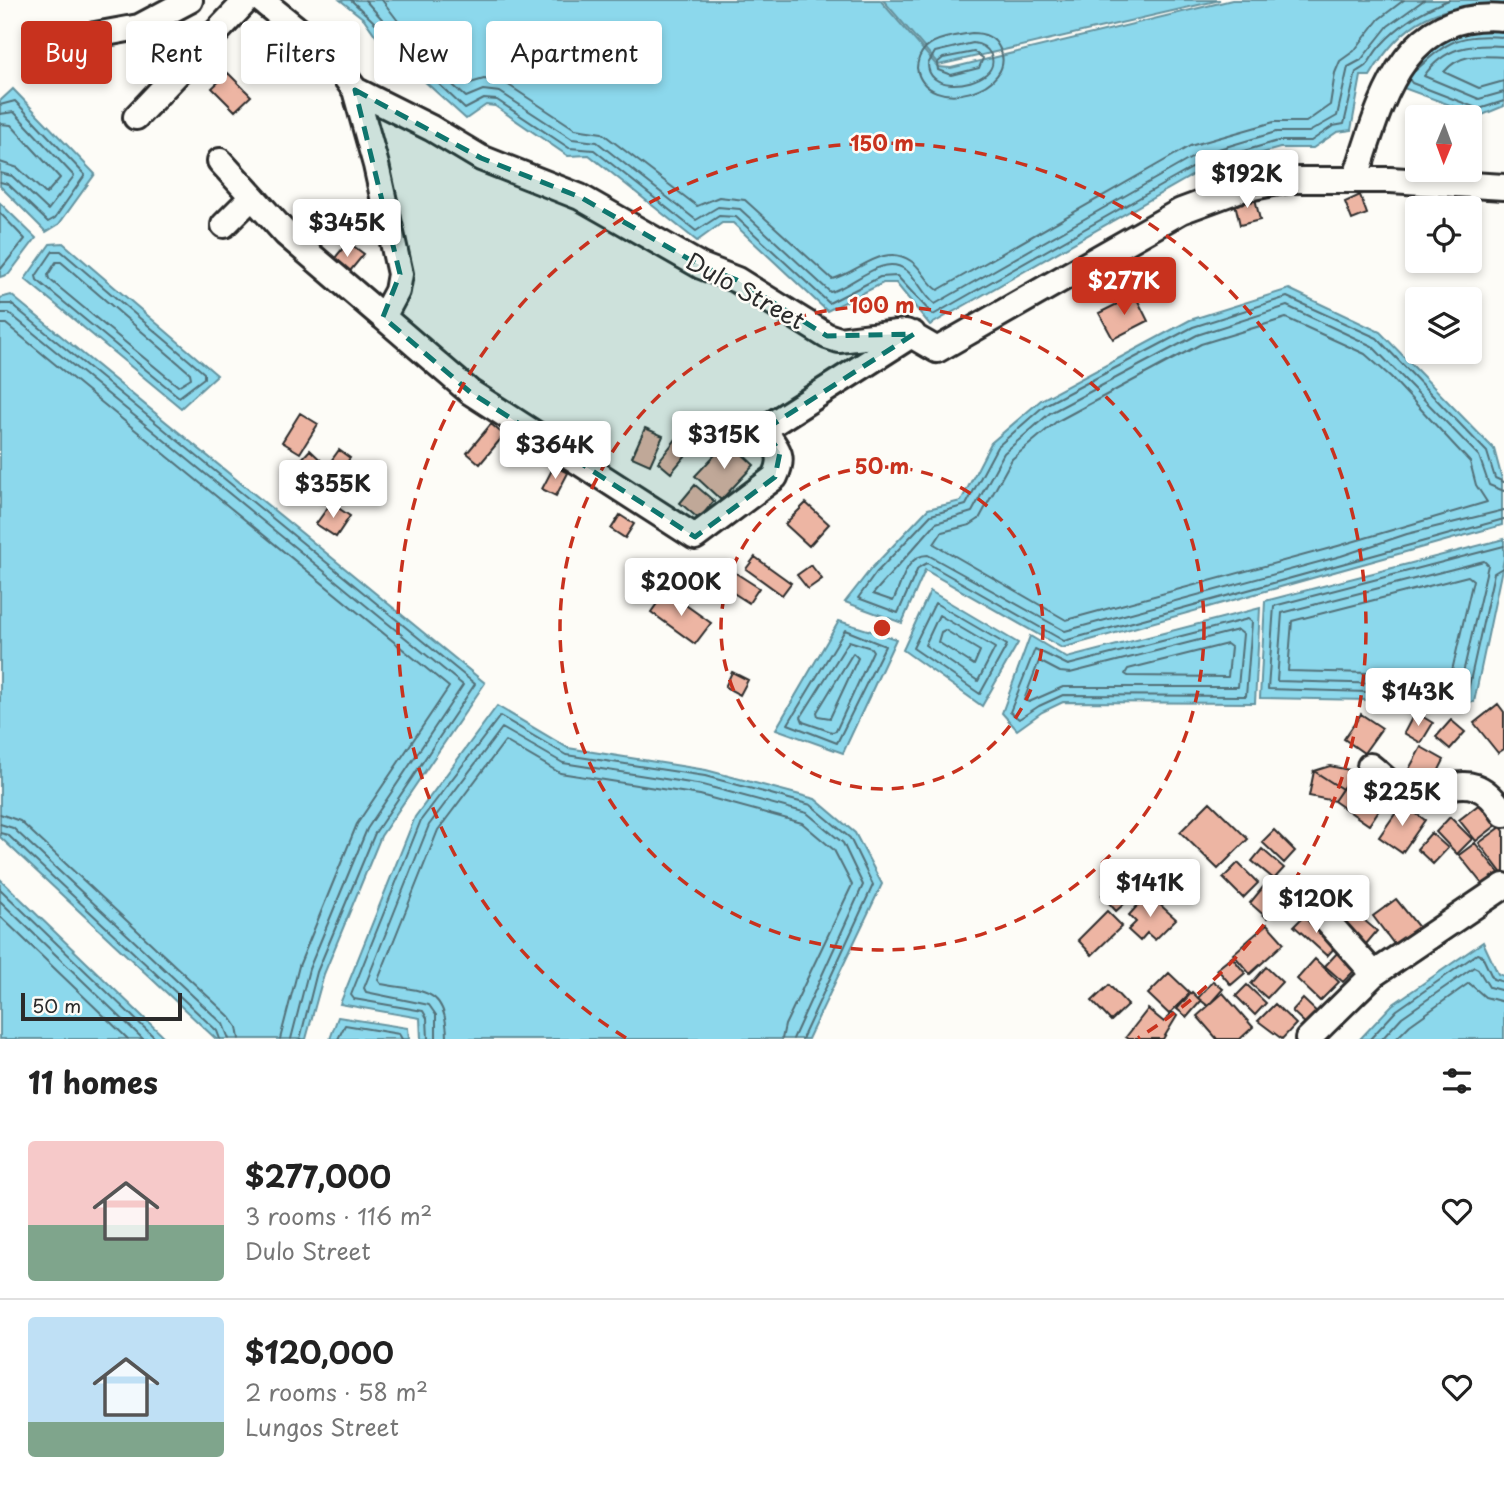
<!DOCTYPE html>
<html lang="en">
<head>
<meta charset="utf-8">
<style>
	body { margin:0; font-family:"Playpen Sans",sans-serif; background:#f2f2f2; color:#222; height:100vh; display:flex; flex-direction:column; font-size:26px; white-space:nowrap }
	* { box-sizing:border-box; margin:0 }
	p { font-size:23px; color:#767676 }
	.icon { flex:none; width:38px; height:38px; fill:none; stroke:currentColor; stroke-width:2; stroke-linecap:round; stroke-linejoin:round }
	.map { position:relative; height:1039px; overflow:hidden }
	.panel { display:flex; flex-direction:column; background:#fff; flex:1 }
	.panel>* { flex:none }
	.guide { position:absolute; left:21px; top:21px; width:700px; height:63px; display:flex; gap:14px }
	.needle { width:46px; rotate:181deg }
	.fabs { position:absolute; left:1405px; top:105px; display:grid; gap:14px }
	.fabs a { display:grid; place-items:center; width:77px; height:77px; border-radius:7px; background:#fff; box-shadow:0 4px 10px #0003; font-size:35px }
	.scale { position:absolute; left:21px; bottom:18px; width:161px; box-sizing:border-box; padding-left:7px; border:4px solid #2b2b2b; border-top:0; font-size:19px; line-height:24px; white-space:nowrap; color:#2b2b2b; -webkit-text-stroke:5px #fdfcf7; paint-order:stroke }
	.price { position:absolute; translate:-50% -60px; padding:0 16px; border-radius:7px; background:#fff; color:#222; font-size:23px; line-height:46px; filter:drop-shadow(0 2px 4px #0008) }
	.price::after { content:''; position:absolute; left:50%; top:42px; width:21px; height:16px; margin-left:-10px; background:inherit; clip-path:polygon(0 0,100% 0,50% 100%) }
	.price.current { background:#c8321e; color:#fff }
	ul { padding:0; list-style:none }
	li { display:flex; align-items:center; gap:21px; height:175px; padding:0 28px }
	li+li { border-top:2px solid #e0e0e0 }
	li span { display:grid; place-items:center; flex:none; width:196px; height:140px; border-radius:7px; color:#555 }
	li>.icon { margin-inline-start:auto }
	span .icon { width:84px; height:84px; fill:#fffc; stroke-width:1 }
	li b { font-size:30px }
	h2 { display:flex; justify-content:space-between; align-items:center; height:84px; padding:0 28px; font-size:30px }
	.chip { padding:0 24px; border-radius:7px; background:#fff; box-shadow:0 4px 10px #0003; font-size:24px; line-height:63px }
	.chip.current { background:#c8321e; color:#fff }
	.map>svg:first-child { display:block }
	.water { fill:#8cd8ec; stroke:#65939f; stroke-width:2 }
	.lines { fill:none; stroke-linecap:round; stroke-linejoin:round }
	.shore { stroke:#527078; stroke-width:2 }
	.building { fill:#edb5a3; stroke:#2b2b2b; stroke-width:2 }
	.minor-casing { stroke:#2b2b2b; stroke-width:30 }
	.minor { stroke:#fdfcf7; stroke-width:24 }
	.marked { fill:#0f766e; fill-opacity:0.2; stroke:#0f766e; stroke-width:5; stroke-dasharray:14 9; stroke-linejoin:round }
	.ring { fill:none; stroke:#c8321e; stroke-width:3.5; stroke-dasharray:12 9 }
	.labels { text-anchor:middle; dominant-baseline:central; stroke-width:5; stroke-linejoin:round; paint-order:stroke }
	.street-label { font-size:24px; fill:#2b2b2b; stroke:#fdfcf7 }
	.centre { fill:#c8321e; stroke:#fdfcf7; stroke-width:3.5 }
	.ring-label { font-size:21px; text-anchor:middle; font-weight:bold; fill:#c8321e; stroke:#fdfcf7; stroke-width:5; stroke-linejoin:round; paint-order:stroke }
</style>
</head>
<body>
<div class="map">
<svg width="1504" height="1039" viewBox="0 0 1504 1039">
	<rect width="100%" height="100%" fill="#fdfcf7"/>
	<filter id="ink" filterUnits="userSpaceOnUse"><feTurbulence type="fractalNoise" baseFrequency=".0143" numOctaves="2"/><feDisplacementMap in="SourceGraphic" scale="14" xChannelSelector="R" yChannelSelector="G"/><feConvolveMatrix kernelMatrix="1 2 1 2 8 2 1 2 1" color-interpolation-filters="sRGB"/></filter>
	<g filter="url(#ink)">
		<path class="water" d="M 340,0 L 880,0 L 938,67 L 951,68 L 1232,0 L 1504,0 L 1504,7 C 1441,0 1402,21 1370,76 L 1361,76 L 1351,130 L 1337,132 L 1313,148 L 1280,148 L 1202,170 L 930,325 L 896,283 L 883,283 L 827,311 L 733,223 L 722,223 L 697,241 L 589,155 L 568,156 L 495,106 L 486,105 L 466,119 L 378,39 L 364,19 Z
			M 883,0 L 1220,0 L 939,65 Z
			M 1484,27 L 1504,31 L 1504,106 L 1480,116 L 1398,86 L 1407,69 L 1450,33 Z
			M 13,89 L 95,174 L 59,224 L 46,232 L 0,186 L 0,101 Z
			M 0,203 L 36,238 L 9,274 L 0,277 Z
			M 63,243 L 217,375 L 181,408 L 25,279 L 50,244 Z
			M 1289,289 L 1380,332 L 1494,449 L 1502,479 L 1502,525 L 1062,648 L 925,570 L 902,623 L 845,602 L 871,569 L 928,509 L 961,501 L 991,443 L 1041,400 L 1190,320 Z
			M 11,295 L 485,683 L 381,836 L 324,974 L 306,1039 L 216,1039 L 0,837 L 0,298 Z
			M 1504,539 L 1504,559 L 1474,702 L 1260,698 L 1265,601 Z
			M 930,591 L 1018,643 L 982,706 L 903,650 Z
			M 1260,608 L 1255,703 L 1063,702 L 1042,712 L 1017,730 L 1002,713 L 1030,636 L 1067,658 Z
			M 839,621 L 896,639 L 843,753 L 776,729 Z
			M 497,706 L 568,748 L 706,770 L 815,799 L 855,833 L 882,884 L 808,1039 L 421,1039 L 420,1018 L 340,1004 L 415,817 Z
			M 0,879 L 166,1039 L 0,1039 Z
			M 1483,942 L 1498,974 L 1504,976 L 1504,1039 L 1360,1039 L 1392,1005 Z
			M 338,1017 L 408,1028 L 409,1039 L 330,1039 Z"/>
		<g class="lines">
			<path class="shore" d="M 351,0 L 465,109 L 484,99 L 497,100 L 569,148 L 594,150 L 696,231 L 719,216 L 736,217 L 829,303 L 880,277 L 897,276 L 933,315 L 1199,164 L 1278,141 L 1311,141 L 1333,126 L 1344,124 L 1356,72 C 1374,62 1368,59 1381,45 C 1400,24 1422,10 1449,0
				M 365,0 L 390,28 L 466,97 L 483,90 L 500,92 L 572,139 L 597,142 L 696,220 L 718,207 L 740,209 L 830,292 C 852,288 882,252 906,270 C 918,279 923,295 935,304 L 1195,156 L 1276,132 L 1309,132 L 1337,116 L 1348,67 L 1361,60 L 1388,26 L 1424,0
				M 382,0 L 398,21 L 467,84 L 484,79 L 504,82 L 575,129 L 602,133 L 697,206 L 719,197 L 745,200 L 832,279 C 857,274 883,242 911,261 C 922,268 927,283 938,290 L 1190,146 L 1274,122 L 1306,122 L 1330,105 L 1335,73 L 1340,61 L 1354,51 L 1379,19 L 1404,0
				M 972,33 C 984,33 994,37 999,47 C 1022,90 925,118 917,68 C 919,38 949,37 972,33 Z
				M 973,43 C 989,44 1000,62 986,74 C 970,87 928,91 928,64 L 935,52 Z
				M 1504,46 C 1471,44 1445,46 1424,76 L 1479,99 L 1504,92
				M 974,52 L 983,58 L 979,68 L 951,75 L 938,70 L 937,63 L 943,58 Z
				M 1504,57 C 1480,56 1461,52 1444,72 L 1479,88 L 1504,81
				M 1415,71 C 1449,40 1458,34 1504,37
				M 1409,79 L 1412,83 L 1479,109 L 1504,101
				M 0,105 L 15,101 L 85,175 L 55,218 L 48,222 L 8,184 L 0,182
				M 0,114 L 14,112 L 74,176 L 48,210 L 12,176 L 0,173
				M 0,124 L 11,125 L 60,178 L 46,194 L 18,168 L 0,162
				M 0,213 L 25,239 L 0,270
				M 53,251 L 61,251 L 204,373 L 204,378 L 179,397 L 37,280 L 36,276 Z
				M 56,262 L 61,262 L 190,373 L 191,378 L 178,386 L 49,279 L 48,275 Z
				M 0,304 L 11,304 L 475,684 L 375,833 L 317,972 L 300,1039
				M 0,313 L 9,313 L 463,685 L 367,829 L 309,969 L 291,1039
				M 1286,318 L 1365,354 L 1391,377 L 1470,462 L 1476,485 L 1487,502 L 1338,546 L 1066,620 L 934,544 L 942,532 L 970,525 L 979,519 L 1012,459 L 1056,422 L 1201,344 Z
				M 0,324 L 6,324 L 449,687 L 357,824 L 299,966 L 280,1039
				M 1504,482 L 1495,478 L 1487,452 L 1377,338 L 1287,297 L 1193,327 L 1045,405 L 997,447 L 966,505 L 931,515 L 876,573 L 858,598 L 898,613 L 918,568 L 927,563 L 1064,641 L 1504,519
				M 1504,491 L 1489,485 L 1479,456 L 1372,346 L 1287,306 L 1197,335 L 1050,413 L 1004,453 L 972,512 L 936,523 L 873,594 L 893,601 C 902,585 905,555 928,555 L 1065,631 L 1341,556 L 1407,534 L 1504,510
				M 1504,546 L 1274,606 L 1268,689 L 1467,695 L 1494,573 L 1504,567
				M 1484,561 L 1488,565 L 1460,686 L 1277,681 L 1282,613 Z
				M 1468,576 L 1473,580 L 1451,675 L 1288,671 L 1292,621 Z
				M 935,603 L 1007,645 L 980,694 L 913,648 Z
				M 939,615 L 995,648 L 978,681 L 925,645 Z
				M 1248,619 L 1252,622 L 1246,696 L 1063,695 L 1039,706 L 1019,719 L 1010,712 L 1035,649 L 1068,665 Z
				M 845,630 L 885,646 L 837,743 L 788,724 Z
				M 945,630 L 980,651 L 974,665 L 938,642 L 941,632 Z
				M 1238,630 L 1243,634 L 1238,687 L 1063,687 L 1029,702 L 1024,700 L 1039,661 L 1060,672 L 1070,673 Z
				M 849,641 L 871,648 L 873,651 L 836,731 L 832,732 L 803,722 L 801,717 Z
				M 1227,644 L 1231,647 L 1228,677 L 1128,676 L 1125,674 L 1128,669 Z
				M 853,653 L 858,658 L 830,718 L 818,716 L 817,712 Z
				M 0,814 L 20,821 L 230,1017 L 237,1027 L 239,1039
				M 0,824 L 13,828 L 223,1024 L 229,1039
				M 0,833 L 8,835 L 217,1031 L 220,1039
				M 0,889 L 156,1039
				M 0,901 L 143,1039
				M 0,916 L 128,1039
				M 338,1039 L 345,1025 L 399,1034 L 402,1039
				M 428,1039 L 427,1018 L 423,1011 L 354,999 L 351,995 L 421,820 L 500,716 L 566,755 L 705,776 L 811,805 L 850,838 L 873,885 L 802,1039
				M 436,1039 L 436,1015 L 429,1005 L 366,992 L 364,988 L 429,825 L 502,728 L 563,763 L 703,785 L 807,813 L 843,843 L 863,885 L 793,1039
				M 447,1039 C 447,987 424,992 381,984 L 378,980 L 438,830 L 505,741 L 560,773 L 700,795 L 802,823 L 834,850 L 852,885 L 785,1025 L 782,1039
				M 1370,1039 L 1397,1010 L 1477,954 L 1482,956 L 1493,979 L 1504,982
				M 1382,1039 L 1402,1017 L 1474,967 L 1478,969 L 1489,987 L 1504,991
				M 1396,1039 L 1410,1025 L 1469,983 L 1485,997 L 1504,1002"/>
		</g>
		<path class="building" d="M 228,73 L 251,96 L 235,111 L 212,88 Z
			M 1254,194 L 1260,220 L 1240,225 L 1234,199 Z
			M 1360,195 L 1367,214 L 1352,220 L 1345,202 Z
			M 348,242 L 364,254 L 346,276 L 330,264 Z
			M 1135,295 L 1148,321 L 1113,339 L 1099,313 Z
			M 300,413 L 318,424 L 300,453 L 282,442 Z
			M 491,424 L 504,435 L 480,464 L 467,453 Z
			M 645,428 L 663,436 L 650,465 L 632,457 Z
			M 677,438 L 691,449 L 671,473 L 658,462 Z
			M 728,441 L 754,465 L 721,500 L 695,476 Z
			M 310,450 L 328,467 L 317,479 L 299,462 Z
			M 339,450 L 350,458 L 342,469 L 331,461 Z
			M 554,466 L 568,473 L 556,496 L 542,489 Z
			M 695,485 L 714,501 L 699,519 L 680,503 Z
			M 331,503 L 350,516 L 336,537 L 316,524 Z
			M 806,503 L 829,524 L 809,546 L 785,524 Z
			M 620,515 L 634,524 L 625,538 L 611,529 Z
			M 755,557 L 791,583 L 782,595 L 746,569 Z
			M 811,565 L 822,579 L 808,589 L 797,575 Z
			M 731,570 L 759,588 L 749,603 L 721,585 Z
			M 666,591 L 711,623 L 695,644 L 651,612 Z
			M 732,672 L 748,680 L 740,695 L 725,687 Z
			M 1498,704 L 1504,712 L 1504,749 L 1498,753 L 1474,723 Z
			M 1415,712 L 1433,723 L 1421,743 L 1404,733 Z
			M 1361,714 L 1382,728 L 1364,753 L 1344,739 Z
			M 1451,720 L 1465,732 L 1450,749 L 1436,737 Z
			M 1421,747 L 1444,760 L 1433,782 L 1409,769 Z
			M 1330,766 L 1354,771 L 1342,789 L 1314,771 Z
			M 1356,769 L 1391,792 L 1369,825 L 1334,801 Z
			M 1314,771 L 1342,789 L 1334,801 L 1309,796 Z
			M 1210,802 L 1248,839 L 1218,869 L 1180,832 Z
			M 1481,803 L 1498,824 L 1476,841 L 1459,820 Z
			M 1402,804 L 1425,820 L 1402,853 L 1379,837 Z
			M 1450,817 L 1472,839 L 1457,854 L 1436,832 Z
			M 1501,827 L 1504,831 L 1504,876 L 1479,843 Z
			M 1274,830 L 1295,851 L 1284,863 L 1262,842 Z
			M 1431,833 L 1448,848 L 1433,864 L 1417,849 Z
			M 1475,843 L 1499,873 L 1483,885 L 1459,855 Z
			M 1262,849 L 1284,868 L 1274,879 L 1252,861 Z
			M 1238,863 L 1258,883 L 1243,898 L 1223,878 Z
			M 1154,867 L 1164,879 L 1147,893 L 1137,882 Z
			M 1125,875 L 1139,891 L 1116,911 L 1102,895 Z
			M 1264,886 L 1282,901 L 1267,918 L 1250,903 Z
			M 1148,894 L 1176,919 L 1155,940 L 1147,933 L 1140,941 L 1128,930 L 1136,922 L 1129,915 Z
			M 1396,899 L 1421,930 L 1397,948 L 1373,916 Z
			M 1345,904 L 1377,931 L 1361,950 L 1329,922 Z
			M 1107,911 L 1122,926 L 1092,955 L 1078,940 Z
			M 1305,915 L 1337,945 L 1327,956 L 1294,926 Z
			M 1267,924 L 1284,943 L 1250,974 L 1233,954 Z
			M 1339,951 L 1357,968 L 1343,982 L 1325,966 Z
			M 1232,957 L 1245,973 L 1231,985 L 1217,969 Z
			M 1315,959 L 1339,982 L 1320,1001 L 1297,979 Z
			M 1266,967 L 1282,982 L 1267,998 L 1251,984 Z
			M 1169,973 L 1190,993 L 1169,1014 L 1148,994 Z
			M 1213,981 L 1223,989 L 1208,1006 L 1198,998 Z
			M 1109,985 L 1128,1005 L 1111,1021 L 1092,1001 Z
			M 1247,985 L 1266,1003 L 1255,1015 L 1236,996 Z
			M 1192,992 L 1201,1001 L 1187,1017 L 1177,1009 Z
			M 1223,993 L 1253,1027 L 1240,1039 L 1217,1039 L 1197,1016 Z
			M 1303,999 L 1321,1016 L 1310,1028 L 1292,1011 Z
			M 1275,1004 L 1296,1024 L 1282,1039 L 1258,1021 Z
			M 1148,1009 L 1164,1022 L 1172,1012 L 1177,1016 L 1163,1039 L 1129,1039 L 1126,1037 Z"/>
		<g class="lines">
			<g class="minor-casing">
				<path id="minor" d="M 261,0 L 329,55 L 355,90 L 376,165 L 400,274 L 397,291 L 383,317 L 470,392 L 695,537 L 775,477 C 790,446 764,446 769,426 L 913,334
					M 84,37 L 139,27 L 190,0
					M 355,90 L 431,128 L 481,158 L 580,197 L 701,266 L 737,280 L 827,336 L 839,340 L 906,332 L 937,350 L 1181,211 L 1238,190 L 1288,180 L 1390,180 L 1504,187
					M 136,117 L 247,0
					M 220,161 L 286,234 L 383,317
					M 1355,180 C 1380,105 1401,8 1504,18
					M 224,225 L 252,197
					M 1370,766 C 1382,775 1399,795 1415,797 C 1422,797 1429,793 1436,791 C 1468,779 1485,784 1504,814
					M 1303,894 L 1374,974
					M 1308,1039 L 1374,974 L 1504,886"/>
			</g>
			<use href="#minor" class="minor"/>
		</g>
	</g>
	<path class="marked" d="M 355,90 L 481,158 L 580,197 L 701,266 L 737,280 L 827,336 L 914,334 L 764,430 L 780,452 L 775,477 L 695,537 L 470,392 L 383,317 L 400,274 Z"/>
	<g class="ring">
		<circle cx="882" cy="628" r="161"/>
		<circle cx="882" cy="628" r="322"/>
		<path d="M626 1038A484 484 0 1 1 1138 1038"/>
	</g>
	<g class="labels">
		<g class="street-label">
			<text transform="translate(746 290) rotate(29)">Dulo Street</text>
		</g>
	</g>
	<circle cx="882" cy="628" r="10" class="centre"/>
	<g class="ring-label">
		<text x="882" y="151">150 m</text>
		<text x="882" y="313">100 m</text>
		<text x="882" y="474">50 m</text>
	</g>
</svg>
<div class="fabs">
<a><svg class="needle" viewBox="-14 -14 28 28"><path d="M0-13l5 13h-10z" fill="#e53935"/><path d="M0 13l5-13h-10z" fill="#767676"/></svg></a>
<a><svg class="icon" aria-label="locate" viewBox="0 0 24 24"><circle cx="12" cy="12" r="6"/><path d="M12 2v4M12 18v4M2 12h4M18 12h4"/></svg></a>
<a><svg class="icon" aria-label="layers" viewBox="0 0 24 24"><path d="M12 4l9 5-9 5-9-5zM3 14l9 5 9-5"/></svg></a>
</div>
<div class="scale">50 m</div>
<b class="price" style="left:1247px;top:210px">$192K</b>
<b class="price" style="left:347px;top:259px">$345K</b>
<b class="price current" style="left:1124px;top:317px">$277K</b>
<b class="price" style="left:724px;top:471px">$315K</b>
<b class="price" style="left:555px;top:481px">$364K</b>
<b class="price" style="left:333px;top:520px">$355K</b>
<b class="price" style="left:681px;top:618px">$200K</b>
<b class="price" style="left:1418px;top:728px">$143K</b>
<b class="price" style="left:1402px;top:828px">$225K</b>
<b class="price" style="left:1150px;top:919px">$141K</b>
<b class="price" style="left:1316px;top:935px">$120K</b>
<div class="guide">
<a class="chip current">Buy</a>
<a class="chip">Rent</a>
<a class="chip">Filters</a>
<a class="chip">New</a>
<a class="chip">Apartment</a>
</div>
</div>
<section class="panel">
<h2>11 homes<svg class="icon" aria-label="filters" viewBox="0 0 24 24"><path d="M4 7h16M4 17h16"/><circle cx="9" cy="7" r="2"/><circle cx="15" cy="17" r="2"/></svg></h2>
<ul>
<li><span style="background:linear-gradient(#f6c9c9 60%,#7fa58c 0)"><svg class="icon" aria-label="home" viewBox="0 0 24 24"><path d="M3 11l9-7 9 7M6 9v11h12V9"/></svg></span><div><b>$277,000</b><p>3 rooms · 116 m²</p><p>Dulo Street</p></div><svg class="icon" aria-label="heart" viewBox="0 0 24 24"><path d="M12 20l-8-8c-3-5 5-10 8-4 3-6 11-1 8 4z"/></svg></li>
<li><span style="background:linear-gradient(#bfe0f5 75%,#7fa58c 0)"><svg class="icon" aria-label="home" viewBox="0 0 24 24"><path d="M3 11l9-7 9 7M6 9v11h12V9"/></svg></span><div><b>$120,000</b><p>2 rooms · 58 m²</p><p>Lungos Street</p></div><svg class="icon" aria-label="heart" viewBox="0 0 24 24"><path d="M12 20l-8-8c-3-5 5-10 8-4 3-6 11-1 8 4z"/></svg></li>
</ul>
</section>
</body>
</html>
